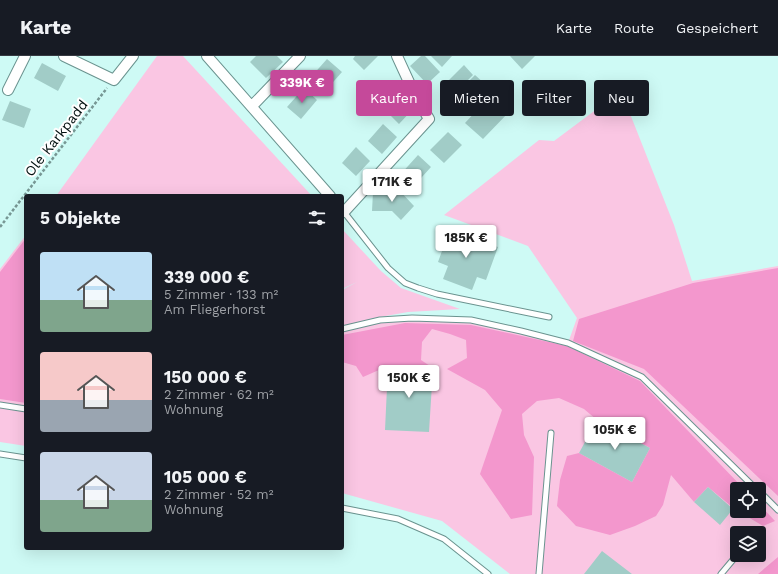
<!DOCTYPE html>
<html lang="de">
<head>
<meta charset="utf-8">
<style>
	body { margin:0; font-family:"Work Sans",sans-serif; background:#242831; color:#f1f3f6; height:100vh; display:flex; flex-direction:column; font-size:15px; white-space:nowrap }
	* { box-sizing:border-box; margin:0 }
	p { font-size:13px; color:#9ea1a6 }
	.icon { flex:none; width:22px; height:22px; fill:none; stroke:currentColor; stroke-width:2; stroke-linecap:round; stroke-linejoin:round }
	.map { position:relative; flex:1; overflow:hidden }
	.panel { position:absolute; left:24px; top:138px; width:320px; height:356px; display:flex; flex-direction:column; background:#171b24; border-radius:4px; box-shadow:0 4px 16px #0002 }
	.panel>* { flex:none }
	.banner { position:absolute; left:356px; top:24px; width:362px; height:36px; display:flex; gap:8px }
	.fabs { position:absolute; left:730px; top:426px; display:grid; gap:8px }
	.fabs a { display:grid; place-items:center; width:36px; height:36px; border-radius:4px; background:#171b24; box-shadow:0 4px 16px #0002; font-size:20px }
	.price { position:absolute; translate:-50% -34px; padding:0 9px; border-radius:4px; background:#fff; color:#222; font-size:13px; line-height:26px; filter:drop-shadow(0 1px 2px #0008) }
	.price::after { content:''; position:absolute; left:50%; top:24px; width:12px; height:9px; margin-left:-6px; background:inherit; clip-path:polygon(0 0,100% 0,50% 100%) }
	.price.selected { background:#c5499a; color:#fff }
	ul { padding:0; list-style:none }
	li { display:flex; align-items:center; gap:12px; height:100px; padding:0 16px }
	li span { display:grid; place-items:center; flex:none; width:112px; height:80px; border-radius:4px; color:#555 }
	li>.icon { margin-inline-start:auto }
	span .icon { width:48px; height:48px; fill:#fffc; stroke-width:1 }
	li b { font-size:17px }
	h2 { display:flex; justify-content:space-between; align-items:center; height:48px; padding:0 16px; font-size:17px }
	.chip { padding:0 14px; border-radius:4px; background:#171b24; box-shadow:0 4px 16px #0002; font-size:14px; line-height:36px }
	.chip.selected { background:#c5499a; color:#fff }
	header { display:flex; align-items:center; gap:24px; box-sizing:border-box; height:56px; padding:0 20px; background:#171b24; border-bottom:1px solid #363941 }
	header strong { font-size:19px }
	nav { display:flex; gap:22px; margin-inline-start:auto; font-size:14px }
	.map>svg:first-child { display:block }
	.green { fill:#fac6e3; fill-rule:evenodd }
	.forest { fill:#f397cd }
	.building { fill:#a1ccc7 }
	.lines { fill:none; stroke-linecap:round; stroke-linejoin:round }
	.service-casing { stroke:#6a938f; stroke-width:7 }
	.minor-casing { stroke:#6a938f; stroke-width:12 }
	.path { stroke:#779794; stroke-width:2.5; stroke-dasharray:3 2; stroke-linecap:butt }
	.service { stroke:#fff; stroke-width:5 }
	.minor { stroke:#fff; stroke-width:10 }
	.labels { text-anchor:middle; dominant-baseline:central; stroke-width:4; stroke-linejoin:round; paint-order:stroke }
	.street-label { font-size:14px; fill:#031211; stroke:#fff }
</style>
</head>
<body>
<header>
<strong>Karte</strong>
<nav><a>Karte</a><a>Route</a><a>Gespeichert</a></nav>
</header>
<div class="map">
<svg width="778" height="518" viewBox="0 0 778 518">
	<rect width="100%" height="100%" fill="#cefaf5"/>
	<path class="green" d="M 157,0 L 183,0 L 312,140 L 56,140 Z
		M 621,35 L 674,169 L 692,225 L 778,210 L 778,518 L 510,518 L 442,465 L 342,437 L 342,234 L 357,226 L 342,233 L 342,173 L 381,215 L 401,232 L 460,253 L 408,256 L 369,263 L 471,264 L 568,287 L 577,262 L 528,190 L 444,159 L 539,84 L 554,85 ZM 737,433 L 759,433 L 759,455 L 737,455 ZM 737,477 L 759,477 L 759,499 L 737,499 Z
		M 26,179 L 26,390 L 0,386 L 0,213 Z"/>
	<path class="forest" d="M 26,182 L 26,347 L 0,343 L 0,216 Z
		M 778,212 L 778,440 L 644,313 L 573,285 L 579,263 L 693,227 Z
		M 405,267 L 471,269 L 567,290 L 640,325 L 744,433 L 737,433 L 737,455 L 708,431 L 694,446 L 671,419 L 663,449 L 656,460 L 635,470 L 610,479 L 576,470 L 557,450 L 560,424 L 567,400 L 579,397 L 632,426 L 650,392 L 597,364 L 584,353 L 559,342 L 537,345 L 522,358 L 524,379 L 534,401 L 532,459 L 511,463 L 480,418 L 502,354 L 485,334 L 447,313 L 467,302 L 466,284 L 450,278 L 432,273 L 422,286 L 421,304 L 433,312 L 388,310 L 363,321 L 356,310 L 342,306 L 342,279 Z
		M 759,448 L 775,465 L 763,470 L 738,455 L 759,455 Z
		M 778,501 L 778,518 L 758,518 Z"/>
	<path class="building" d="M 256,0 L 277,0 L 283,6 L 266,22 L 250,6 Z
		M 355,0 L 378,0 L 364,14 L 353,3 Z
		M 421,0 L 425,0 L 440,16 L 427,28 L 410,10 Z
		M 431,0 L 452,0 L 442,11 Z
		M 510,0 L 535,0 L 522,13 Z
		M 327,3 L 342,16 L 326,34 L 311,21 Z
		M 42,7 L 66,20 L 58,35 L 34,22 Z
		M 464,9 L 473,19 L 455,37 L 445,28 Z
		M 475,19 L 486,29 L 470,45 L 459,35 Z
		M 304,32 L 317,44 L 301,63 L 287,51 Z
		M 399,39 L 413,53 L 399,68 L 384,53 Z
		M 491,39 L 509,56 L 483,83 L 465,67 Z
		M 10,45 L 31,53 L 24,72 L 2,64 Z
		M 383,68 L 397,81 L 382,98 L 368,85 Z
		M 448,76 L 462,89 L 444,107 L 430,94 Z
		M 356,91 L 370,105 L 356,120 L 342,107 Z
		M 418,99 L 431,111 L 412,132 L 399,120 Z
		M 399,134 L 414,150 L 401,164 L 392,155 L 372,155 L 373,136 Z
		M 450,173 L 498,191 L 486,224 L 477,221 L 472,234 L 443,223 L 448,210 L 438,206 Z
		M 388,310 L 433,312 L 429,376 L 385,374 Z
		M 597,364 L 650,392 L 632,426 L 579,397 Z
		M 708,431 L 733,453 L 720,469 L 694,446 Z
		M 602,495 L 632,518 L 584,518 Z"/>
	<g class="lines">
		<g class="service-casing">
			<path id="service" d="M 344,156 L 388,212 L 405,227 L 418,232 L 437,238 L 549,261
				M 342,273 L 380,264 L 412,262 L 471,264 L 521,275 L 568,287 L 642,321 L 756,433
				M 0,349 L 26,353
				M 0,398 L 26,402
				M 759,435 L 778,454
				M 342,452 L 398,463 L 444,483 L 488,518
				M 539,518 L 551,377
				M 721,518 L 737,499"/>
		</g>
		<g class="minor-casing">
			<path id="minor" d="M 64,0 L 114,24 L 133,0
				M 207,0 L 330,140
				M 8,34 L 25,0
				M 252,50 L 300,0
				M 342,154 L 344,156 L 429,63 L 414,37 L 397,0"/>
		</g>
		<path class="path" d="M 0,171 L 107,32"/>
		<use href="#service" class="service"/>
		<use href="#minor" class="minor"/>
	</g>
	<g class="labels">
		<g class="street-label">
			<text transform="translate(56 82) rotate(-52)">Ole Karkpadd</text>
		</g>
	</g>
</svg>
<div class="fabs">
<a><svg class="icon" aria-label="locate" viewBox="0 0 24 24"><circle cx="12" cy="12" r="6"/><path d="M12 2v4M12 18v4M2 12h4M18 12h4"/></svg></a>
<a><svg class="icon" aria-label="layers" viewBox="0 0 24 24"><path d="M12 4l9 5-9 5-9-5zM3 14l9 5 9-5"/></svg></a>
</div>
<b class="price selected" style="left:302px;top:48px">339K €</b>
<b class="price" style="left:392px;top:147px">171K €</b>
<b class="price" style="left:466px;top:203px">185K €</b>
<b class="price" style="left:409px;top:343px">150K €</b>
<b class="price" style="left:615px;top:395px">105K €</b>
<div class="banner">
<a class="chip selected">Kaufen</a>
<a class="chip">Mieten</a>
<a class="chip">Filter</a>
<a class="chip">Neu</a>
</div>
<section class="panel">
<h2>5 Objekte<svg class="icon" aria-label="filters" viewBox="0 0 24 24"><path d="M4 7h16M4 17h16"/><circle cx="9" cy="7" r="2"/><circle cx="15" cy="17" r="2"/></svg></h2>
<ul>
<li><span style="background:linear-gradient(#bfe0f5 60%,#7fa58c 0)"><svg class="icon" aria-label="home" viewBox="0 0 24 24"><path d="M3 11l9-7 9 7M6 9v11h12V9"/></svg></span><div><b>339 000 €</b><p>5 Zimmer · 133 m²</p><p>Am Fliegerhorst</p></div></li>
<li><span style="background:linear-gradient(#f6c9c9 60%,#9aa5b1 0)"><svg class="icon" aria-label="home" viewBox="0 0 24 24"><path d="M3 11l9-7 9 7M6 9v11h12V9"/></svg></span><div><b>150 000 €</b><p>2 Zimmer · 62 m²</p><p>Wohnung</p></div></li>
<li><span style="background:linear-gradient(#c9d6e8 60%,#7fa58c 0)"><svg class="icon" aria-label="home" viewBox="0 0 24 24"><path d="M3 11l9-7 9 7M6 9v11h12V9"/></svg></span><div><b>105 000 €</b><p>2 Zimmer · 52 m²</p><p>Wohnung</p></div></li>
</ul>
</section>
</div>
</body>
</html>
